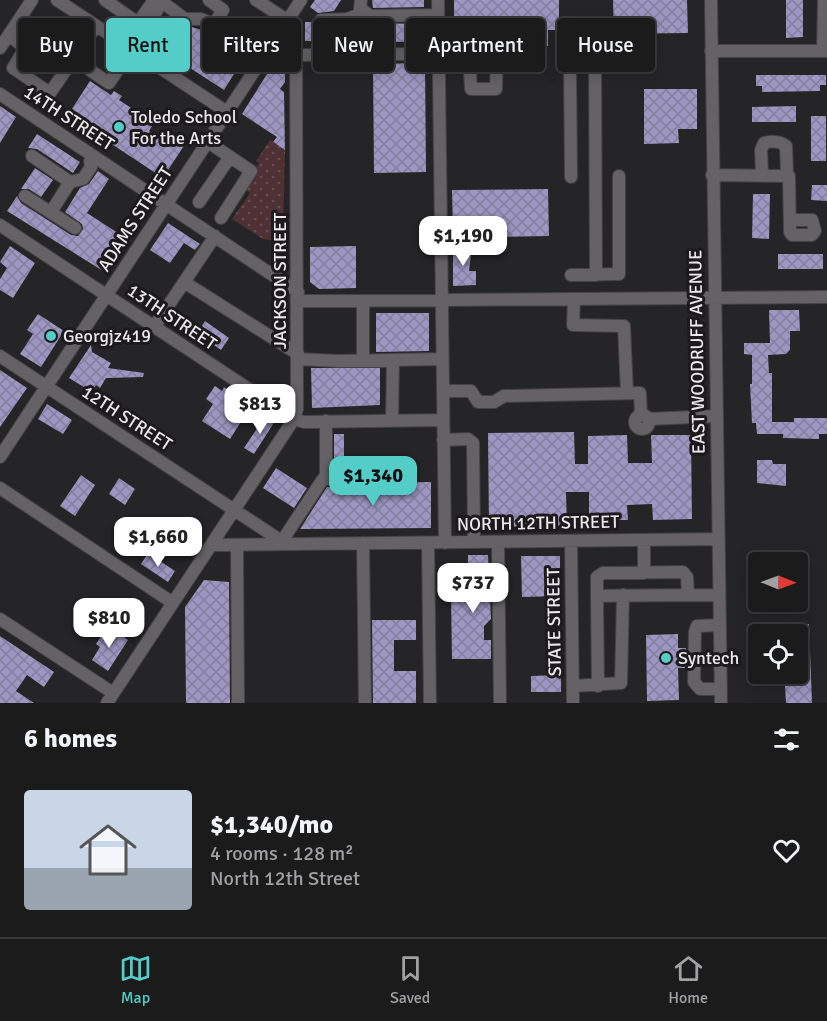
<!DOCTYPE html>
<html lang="en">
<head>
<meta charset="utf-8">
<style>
	body { margin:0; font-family:Signika,sans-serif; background:#252425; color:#f1f3f6; height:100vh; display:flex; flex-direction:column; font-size:22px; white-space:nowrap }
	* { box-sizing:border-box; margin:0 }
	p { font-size:20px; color:#a0a1a3 }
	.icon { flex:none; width:33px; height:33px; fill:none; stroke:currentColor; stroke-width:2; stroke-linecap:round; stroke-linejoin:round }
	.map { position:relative; height:703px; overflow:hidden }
	.side { display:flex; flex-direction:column; background:#1c1b1c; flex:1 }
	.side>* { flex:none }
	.banner { position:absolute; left:18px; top:18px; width:792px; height:54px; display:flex; gap:12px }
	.needle { width:39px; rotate:91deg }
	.buttons { position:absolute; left:748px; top:552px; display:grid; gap:12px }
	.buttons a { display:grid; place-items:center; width:60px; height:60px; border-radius:6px; background:#1c1b1c; box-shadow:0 3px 15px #0003,0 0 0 2px #3a393b; font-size:30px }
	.price { position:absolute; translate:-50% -51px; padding:0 14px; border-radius:12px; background:#fff; color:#222; font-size:20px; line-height:39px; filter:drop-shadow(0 2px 3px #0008) }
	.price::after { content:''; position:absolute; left:50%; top:36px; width:18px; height:14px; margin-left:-9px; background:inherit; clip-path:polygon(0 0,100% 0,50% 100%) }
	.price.selected { background:#54cdc8; color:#111 }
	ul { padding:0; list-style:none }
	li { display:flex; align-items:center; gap:18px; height:150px; padding:0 24px }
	li span { display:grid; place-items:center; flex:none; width:168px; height:120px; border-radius:6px; color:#555 }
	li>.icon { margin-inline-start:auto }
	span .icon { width:72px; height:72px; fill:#fffc; stroke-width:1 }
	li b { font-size:26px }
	h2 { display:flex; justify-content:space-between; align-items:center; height:72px; padding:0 24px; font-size:26px }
	.chip { padding:0 21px; border-radius:6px; background:#1c1b1c; box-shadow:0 3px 15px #0003,0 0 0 2px #3a393b; font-size:21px; line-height:54px }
	.chip.selected { background:#54cdc8; color:#111 }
	.tab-bar { display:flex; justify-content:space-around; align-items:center; height:84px; border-top:2px solid #3a393b; background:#1c1b1c; font-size:16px; color:#a0a1a3 }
	.tab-bar a { display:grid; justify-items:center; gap:3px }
	.tab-bar .selected { color:#54cdc8 }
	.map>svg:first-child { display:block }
	.grass { fill:url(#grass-dots) }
	.building { fill:url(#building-cross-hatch) }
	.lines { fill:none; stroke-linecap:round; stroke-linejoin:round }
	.minor-casing { stroke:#434244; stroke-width:14 }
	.minor { stroke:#646264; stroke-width:12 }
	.poi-dot { fill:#54cdc8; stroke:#1c1a1c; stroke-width:2 }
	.labels { text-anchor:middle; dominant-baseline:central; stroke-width:6; stroke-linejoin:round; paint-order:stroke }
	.poi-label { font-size:18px; fill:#e9e8ea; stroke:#1c1a1c; text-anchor:start }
	.street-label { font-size:18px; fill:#e9e8ea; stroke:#1c1a1c }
</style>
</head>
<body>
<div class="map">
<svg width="827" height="703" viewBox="0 0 827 703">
	<defs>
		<pattern id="grass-dots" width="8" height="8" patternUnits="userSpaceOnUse" patternTransform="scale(1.5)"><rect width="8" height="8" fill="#4e3035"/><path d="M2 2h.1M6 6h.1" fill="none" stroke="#684e52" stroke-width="1.8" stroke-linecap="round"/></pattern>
		<pattern id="building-cross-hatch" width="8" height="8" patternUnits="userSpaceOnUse" patternTransform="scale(1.5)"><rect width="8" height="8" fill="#9d96c2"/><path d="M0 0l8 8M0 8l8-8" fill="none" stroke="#837e9d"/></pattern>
	</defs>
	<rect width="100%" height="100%" fill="#252426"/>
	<path class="grass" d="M 270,140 L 285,150 L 283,234 L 276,241 L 263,239 L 232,219 L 250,193 L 243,188 L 259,163 L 256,161 Z"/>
	<path class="building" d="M 315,0 L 341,0 L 334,11 L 318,13 L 310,7 Z
		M 372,0 L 424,0 L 424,7 L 373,8 Z
		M 454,0 L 559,0 L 559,30 L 548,30 L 548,46 L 500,46 L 500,31 L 454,31 Z
		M 613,0 L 687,0 L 688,33 L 614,34 Z
		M 786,0 L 803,0 L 803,37 L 786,38 Z
		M 305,22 L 313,22 L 321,28 L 348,27 L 361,23 L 426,24 L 426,42 L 305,41 Z
		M 192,27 L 211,33 L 204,43 L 239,66 L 224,90 L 173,57 Z
		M 425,63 L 426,172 L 374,173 L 373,64 Z
		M 272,66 L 285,66 L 285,82 L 280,89 L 284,92 L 285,150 L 273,142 L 277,137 L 242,114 Z
		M 756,75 L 826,75 L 826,85 L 820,85 L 820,91 L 762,92 L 762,86 L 756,86 Z
		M 90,81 L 111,95 L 114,91 L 122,96 L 119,100 L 154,123 L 149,131 L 166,142 L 171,135 L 185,144 L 163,178 L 68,115 Z
		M 644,89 L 697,89 L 697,129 L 678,129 L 679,143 L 644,144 Z
		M 0,106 L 16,117 L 0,143 Z
		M 796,106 L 796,122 L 752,122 L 752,107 Z
		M 811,116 L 826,116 L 826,161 L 811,161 Z
		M 37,134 L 80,162 L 73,173 L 37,149 L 28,148 Z
		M 35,168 L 53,180 L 41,197 L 29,189 L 21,189 Z
		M 98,171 L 109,179 L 87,213 L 124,237 L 103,271 L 7,211 L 17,196 L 21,203 L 71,235 L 78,236 L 83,229 L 82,224 L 65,212 L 80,188 L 89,184 Z
		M 812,185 L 827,185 L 827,201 L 811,200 Z
		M 548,189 L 549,236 L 494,237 L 494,241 L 473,241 L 473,232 L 453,232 L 452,190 Z
		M 753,194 L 770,194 L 769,239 L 752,238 Z
		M 168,223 L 200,244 L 195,250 L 184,243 L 170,263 L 150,250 Z
		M 10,246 L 35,263 L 13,298 L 0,290 L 0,279 L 7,268 L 0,262 Z
		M 356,246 L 356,288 L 319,289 L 310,282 L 310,247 Z
		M 453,246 L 472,246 L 469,271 L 476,271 L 476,285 L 453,286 Z
		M 778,254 L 823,254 L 823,269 L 778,269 Z
		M 769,310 L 799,310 L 800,331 L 790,331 L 790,350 L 786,354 L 768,355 L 769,373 L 772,373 L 772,422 L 794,422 L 794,418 L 827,418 L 827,434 L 819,434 L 819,439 L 783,438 L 783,434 L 757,434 L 756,423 L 752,423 L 750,384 L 752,384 L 752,355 L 744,354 L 744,343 L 770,343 Z
		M 376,313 L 429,313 L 429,351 L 376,352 Z
		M 38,314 L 64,331 L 41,367 L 20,354 L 33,334 L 27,330 Z
		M 205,321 L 229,338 L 221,350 L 197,333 Z
		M 91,345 L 92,352 L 111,363 L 108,368 L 144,373 L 143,377 L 106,378 L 100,388 L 96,385 L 92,392 L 69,378 Z
		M 311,368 L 380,368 L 380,405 L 312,408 Z
		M 0,370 L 27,388 L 0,427 Z
		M 215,386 L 222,391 L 224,387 L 251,406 L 230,439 L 202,421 L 213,404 L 206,399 Z
		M 47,404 L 72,420 L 63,434 L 38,419 Z
		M 266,415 L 275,421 L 254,454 L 244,448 Z
		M 574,432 L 575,464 L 588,464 L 588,436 L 627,435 L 628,463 L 652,463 L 651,435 L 691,435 L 692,519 L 653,520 L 652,504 L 627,505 L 628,520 L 589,520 L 589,492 L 566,492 L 567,526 L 489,527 L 488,433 Z
		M 334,434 L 344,434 L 344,462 L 334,462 Z
		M 757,460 L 772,460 L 773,464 L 786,464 L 786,486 L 757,483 Z
		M 276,468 L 307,488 L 294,508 L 263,488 Z
		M 81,475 L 95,485 L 75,516 L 60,506 Z
		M 119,478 L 135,489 L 125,505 L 109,494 Z
		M 431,482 L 431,528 L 300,529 L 327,487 L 361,487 L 368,483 Z
		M 148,553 L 175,571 L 168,582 L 141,564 Z
		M 468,555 L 488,555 L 491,619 L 484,626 L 484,640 L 491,640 L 491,659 L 452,659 L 451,598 L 468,598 Z
		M 521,556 L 560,556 L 560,596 L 522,597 Z
		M 204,580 L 229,582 L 230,703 L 186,703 L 185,607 Z
		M 372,620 L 416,620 L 416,640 L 394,640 L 394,671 L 416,671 L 416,703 L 373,703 Z
		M 787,624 L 809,624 L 812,703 L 786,703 L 785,685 L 781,685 L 781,674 L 798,674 L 798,634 L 787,634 Z
		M 112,629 L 128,640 L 108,671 L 92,660 L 100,647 L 96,644 L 102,635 L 106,638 Z
		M 678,634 L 678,648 L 686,648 L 686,668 L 678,668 L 679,700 L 647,701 L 646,635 Z
		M 0,636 L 54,672 L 44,687 L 27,675 L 16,691 L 34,703 L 0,703 Z
		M 561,675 L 561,692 L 531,692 L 531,676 Z"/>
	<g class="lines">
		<g class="minor-casing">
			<path id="minor" d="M 57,0 L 227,112
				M 105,0 L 138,23 L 154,0
				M 164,0 L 162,2 L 185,19 L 201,19 L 214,24 L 223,10 L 209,0
				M 361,0 L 360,8 L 370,16 L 438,15
				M 438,0 L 445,543
				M 711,0 L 721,703
				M 159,7 L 147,26 L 169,41
				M 321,20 L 347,19 L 364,13
				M 40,28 L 77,53
				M 9,35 L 25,48 L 13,68 L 50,93 L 96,26
				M 0,48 L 32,0
				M 164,50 L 185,19
				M 711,51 L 827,51
				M 823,51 L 824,0
				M 37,54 L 64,72
				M 296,55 C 362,55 428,53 495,54 L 497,56 L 496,89 L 471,89 L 469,54
				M 595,59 L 596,275
				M 91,71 L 109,83 L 132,49
				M 0,94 L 298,292
				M 208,142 L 251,171 L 221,218
				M 32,156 L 70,182
				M 762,174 L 761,150 L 764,143 C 771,141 780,141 786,146 L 787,174
				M 712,175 L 789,176 L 790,232 L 792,235 L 812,235 L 815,231 L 812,220 L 790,220
				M 571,177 L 570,68 L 577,59 L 610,58 L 621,63
				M 25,196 L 75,228
				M 199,202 L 230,157
				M 51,212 L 70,182 L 83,179 L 91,167 L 90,161
				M 0,225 L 294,419 L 304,422 L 443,420
				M 571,275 L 619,274 L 619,176
				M 184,282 L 298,354
				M 574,299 L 573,325 L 624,326 L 627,393
				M 298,301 L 827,297
				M 363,301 L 363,360
				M 154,327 L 215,236
				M 0,356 L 286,544
				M 298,359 L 338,361 L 442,359
				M 443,391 L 471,391 L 478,402 L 494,402 L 504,396 L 640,393 L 641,415
				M635 422a7 7 0 1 1 14 0a7 7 0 1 1-14 0Z
				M 648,419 L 716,416
				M 326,421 L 326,479
				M 392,421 L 393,360
				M 443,440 L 468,439 L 473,443 L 474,542
				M 0,457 L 301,0
				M 0,488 L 173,603
				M 644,540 L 644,573
				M 282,541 L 323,479 L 361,479
				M 571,541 L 573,703
				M 498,542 L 500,703
				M 363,543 L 365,703
				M 428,543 L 430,703
				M 212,545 L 718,539
				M 237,545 L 238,703
				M 688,595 L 687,577 L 683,572 L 603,573 L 597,577 L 597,596 C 638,595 678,595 719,595
				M 597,596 L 598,686
				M 0,619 L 113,693
				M 719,625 L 697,626 L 695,632 L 694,682 L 700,689 L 721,689
				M 573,686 L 621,683 L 623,595
				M 107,703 L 294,419 L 297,409 L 296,42 L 287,20 L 256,0"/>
		</g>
		<use href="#minor" class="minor"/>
	</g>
	<g class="poi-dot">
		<circle cx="119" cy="127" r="6"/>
		<circle cx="51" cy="336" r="6"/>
		<circle cx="666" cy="658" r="6"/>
	</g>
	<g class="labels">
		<g class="poi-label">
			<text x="131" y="117">Toledo School<tspan x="131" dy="21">For the Arts</tspan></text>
			<text x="63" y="336">Georgjz419</text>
			<text x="678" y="658">Syntech</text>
		</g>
		<g class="street-label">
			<text transform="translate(69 118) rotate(33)">14TH STREET</text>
			<text transform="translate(135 219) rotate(-57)">ADAMS STREET</text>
			<text transform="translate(280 281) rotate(-90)">JACKSON STREET</text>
			<text transform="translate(172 317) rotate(34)">13TH STREET</text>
			<text transform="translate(697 352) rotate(-91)">EAST WOODRUFF AVENUE</text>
			<text transform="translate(127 418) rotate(33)">12TH STREET</text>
			<text transform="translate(538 523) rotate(-1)">NORTH 12TH STREET</text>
			<text transform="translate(554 622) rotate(-91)">STATE STREET</text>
		</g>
	</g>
</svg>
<div class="buttons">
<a><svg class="needle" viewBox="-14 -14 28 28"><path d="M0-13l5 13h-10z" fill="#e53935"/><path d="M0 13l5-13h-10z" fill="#a0a1a3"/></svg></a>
<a><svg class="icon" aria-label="locate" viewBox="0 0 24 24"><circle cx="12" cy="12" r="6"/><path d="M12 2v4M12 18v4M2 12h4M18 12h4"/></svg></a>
</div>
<b class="price" style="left:463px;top:267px">$1,190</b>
<b class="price" style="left:260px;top:435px">$813</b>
<b class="price selected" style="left:373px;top:507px">$1,340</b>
<b class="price" style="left:158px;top:568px">$1,660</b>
<b class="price" style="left:473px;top:614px">$737</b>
<b class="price" style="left:109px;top:649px">$810</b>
<div class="banner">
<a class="chip">Buy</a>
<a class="chip selected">Rent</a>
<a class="chip">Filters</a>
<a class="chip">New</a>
<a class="chip">Apartment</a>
<a class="chip">House</a>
</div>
</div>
<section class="side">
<h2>6 homes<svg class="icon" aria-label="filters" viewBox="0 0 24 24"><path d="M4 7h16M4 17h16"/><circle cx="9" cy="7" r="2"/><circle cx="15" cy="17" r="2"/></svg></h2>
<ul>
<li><span style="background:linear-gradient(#c9d6e8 65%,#9aa5b1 0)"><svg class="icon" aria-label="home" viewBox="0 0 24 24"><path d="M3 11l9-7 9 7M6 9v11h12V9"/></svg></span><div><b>$1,340/mo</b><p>4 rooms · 128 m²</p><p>North 12th Street</p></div><svg class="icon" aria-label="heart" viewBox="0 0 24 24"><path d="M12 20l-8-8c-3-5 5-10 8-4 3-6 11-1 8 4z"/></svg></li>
</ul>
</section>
<nav class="tab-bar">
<a class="selected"><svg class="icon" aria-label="map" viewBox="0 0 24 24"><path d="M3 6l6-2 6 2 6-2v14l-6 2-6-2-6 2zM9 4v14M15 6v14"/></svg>Map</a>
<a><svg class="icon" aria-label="saved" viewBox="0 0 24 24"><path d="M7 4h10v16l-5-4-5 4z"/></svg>Saved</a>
<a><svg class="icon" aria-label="home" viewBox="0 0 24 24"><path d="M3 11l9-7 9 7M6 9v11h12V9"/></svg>Home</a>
</nav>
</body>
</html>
